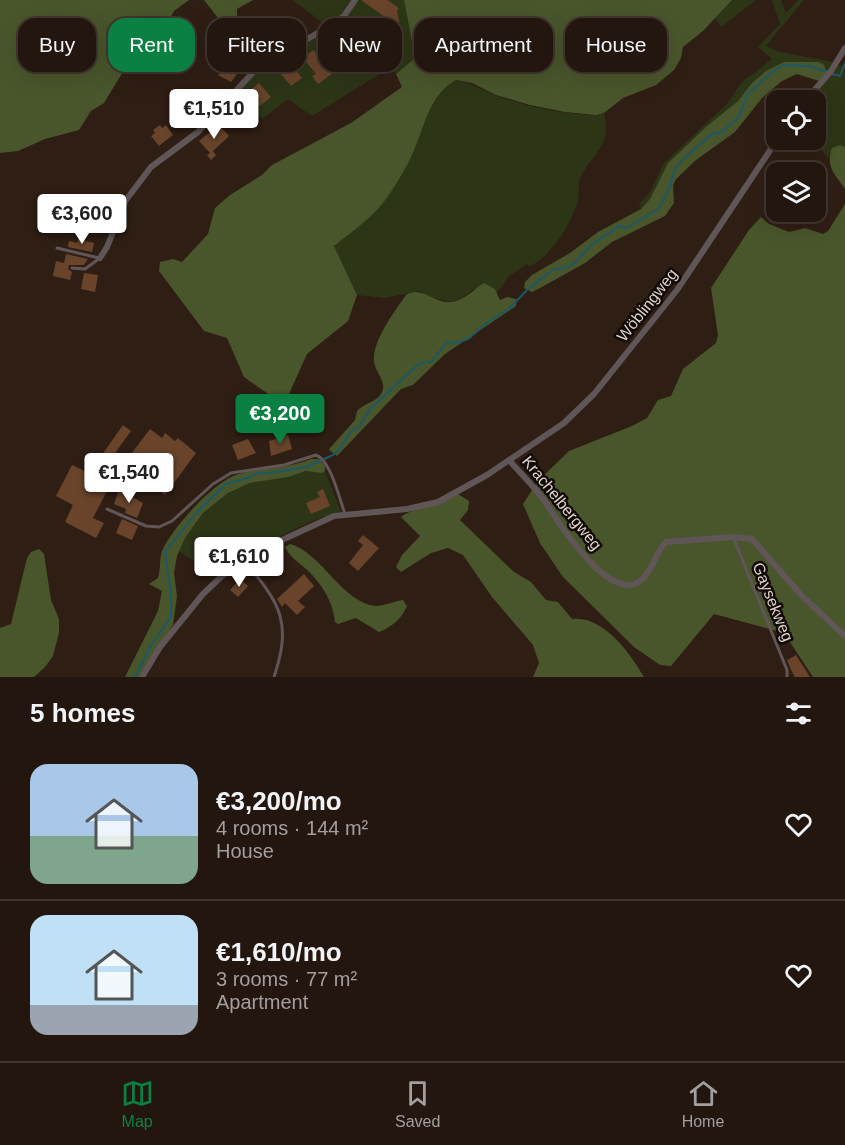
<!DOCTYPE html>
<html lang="en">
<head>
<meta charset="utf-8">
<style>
	body { margin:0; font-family:Helvetica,sans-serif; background:#2f231d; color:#f1f3f6; height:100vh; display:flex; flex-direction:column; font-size:22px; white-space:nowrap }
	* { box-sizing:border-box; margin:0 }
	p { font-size:20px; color:#a39f9e }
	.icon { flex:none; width:33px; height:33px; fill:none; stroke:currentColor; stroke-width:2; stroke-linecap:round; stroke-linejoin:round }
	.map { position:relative; height:677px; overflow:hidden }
	.sheet { display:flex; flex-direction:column; background:#23160f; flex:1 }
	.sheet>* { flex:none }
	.top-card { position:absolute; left:18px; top:18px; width:810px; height:54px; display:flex; gap:12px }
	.fabs { position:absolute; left:766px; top:90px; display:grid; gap:12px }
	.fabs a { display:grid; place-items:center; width:60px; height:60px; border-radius:12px; background:#23160f; box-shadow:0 6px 24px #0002,0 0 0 2px #40352f; font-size:30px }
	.price { position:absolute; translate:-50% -51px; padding:0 14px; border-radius:6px; background:#fff; color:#222; font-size:20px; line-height:39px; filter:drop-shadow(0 2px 3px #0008) }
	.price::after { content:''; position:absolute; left:50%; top:36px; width:18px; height:14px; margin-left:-9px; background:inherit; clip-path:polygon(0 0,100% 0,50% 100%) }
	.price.selected { background:#0b8043; color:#fff }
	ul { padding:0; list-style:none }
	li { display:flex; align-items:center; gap:18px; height:150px; padding:0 30px }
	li+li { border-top:2px solid #40352f }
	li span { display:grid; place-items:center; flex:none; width:168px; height:120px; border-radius:18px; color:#555 }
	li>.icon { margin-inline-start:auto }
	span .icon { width:72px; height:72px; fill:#fffc; stroke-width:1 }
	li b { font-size:26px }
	h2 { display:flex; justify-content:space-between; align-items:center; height:72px; padding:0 30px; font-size:26px }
	.chip { padding:0 21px; border-radius:18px; background:#23160f; box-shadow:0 6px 24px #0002,0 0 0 2px #40352f; font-size:21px; line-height:54px }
	.chip.selected { background:#0b8043; color:#fff }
	.dock { display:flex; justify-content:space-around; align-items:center; height:84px; border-top:2px solid #40352f; background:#23160f; font-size:16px; color:#a39f9e }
	.dock a { display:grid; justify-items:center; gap:3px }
	.dock .selected { color:#0b8043 }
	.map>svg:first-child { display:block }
	.green { fill:#2d3517 }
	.forest { fill:#49552b }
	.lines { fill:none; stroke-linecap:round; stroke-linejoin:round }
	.stream { stroke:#1c5967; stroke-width:2 }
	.building { fill:#69442b }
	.lane { stroke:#615657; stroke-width:3 }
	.street { stroke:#615657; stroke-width:6 }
	.labels { text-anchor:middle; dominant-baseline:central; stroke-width:5; stroke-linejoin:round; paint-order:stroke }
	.street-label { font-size:16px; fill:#dfd4cd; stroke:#110a06 }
</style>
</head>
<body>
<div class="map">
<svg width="845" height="677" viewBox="0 0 845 677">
	<rect width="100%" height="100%" fill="#2f1e14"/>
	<path class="green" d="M 293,0 L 352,0 L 342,14 L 325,25 Z
		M 357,0 L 404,0 L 415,58 L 396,74 L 391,67 L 312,116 L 288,99 L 262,119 L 233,95 L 257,70 L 333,25 Z
		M 732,0 L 756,0 L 721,27 L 715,18 Z
		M 772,0 L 781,0 L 786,13 L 798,0 L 804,0 L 766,46 L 776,51 L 833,62 L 827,71 L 823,64 L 818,62 L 784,62 L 751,84 L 738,101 L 707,126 L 668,163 L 650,199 L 641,209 L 639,204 L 650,192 L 664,163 L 727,104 L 742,82 L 772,59 L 758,47 L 780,24 Z
		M 838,65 L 845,67 L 845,147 L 832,148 L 828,159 L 814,140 L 816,140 L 816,100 L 810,100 Z
		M 456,80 C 471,83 481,89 495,95 C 520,105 577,119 604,113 C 612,145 595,151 581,176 C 577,183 580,191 578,199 C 574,220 550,258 530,266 L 527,264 L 509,276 L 497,293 L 495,289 L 474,289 L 460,299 L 450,302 L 429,297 L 420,291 L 384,298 L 357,295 L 334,246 C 353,231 375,216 388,195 C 397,183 406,168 412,155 C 425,127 428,97 456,80 Z
		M 313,470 L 322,473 L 325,471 L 341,512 C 296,522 255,552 217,577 L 179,551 L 185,538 L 203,513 L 228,493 L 250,483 Z"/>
	<path class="forest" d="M 0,0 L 189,0 L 174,11 L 158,40 L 129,62 L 104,103 L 91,111 L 79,130 L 45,139 L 18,151 L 0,153 Z
		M 204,0 L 253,0 L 237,9 L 237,17 L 241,23 L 228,31 Z
		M 404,0 L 732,0 L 703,31 L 683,47 L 681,58 L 674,70 L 656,85 L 623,98 L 604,113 L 596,115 L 565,112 L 530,105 L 496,95 L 472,83 L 456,80 C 428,96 425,127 412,155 C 406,168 397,183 389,195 C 375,216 353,231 334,246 L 357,295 L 348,321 L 307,354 L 284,405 L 244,377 L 227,338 L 204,331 L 159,271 L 160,262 L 173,259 L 182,262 L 208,234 L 215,208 L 230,195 L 262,175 L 272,165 L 351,123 L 402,87 L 396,74 L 415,58 Z
		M 784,62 L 818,62 L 823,64 L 827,71 L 819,81 L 797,74 L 782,81 L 762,98 L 735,132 L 696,160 L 676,179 L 673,185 L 674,203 L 665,216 L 612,242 L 585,263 L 540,288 L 532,292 L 524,288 L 525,282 L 532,275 L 570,253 L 598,232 L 641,209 L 650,199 L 668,163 L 707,126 L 738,101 L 751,84 L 766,71 Z
		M 840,145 L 845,147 L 845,189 C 835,175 825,166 832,148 Z
		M 845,204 L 845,677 L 813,677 L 784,633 L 714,614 L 671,666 L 660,665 L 634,647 L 563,577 L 540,543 L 523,504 L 538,481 L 569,451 L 632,426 L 647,418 L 658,400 L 671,396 L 683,369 L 716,343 L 718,335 L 711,288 L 749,230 L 761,217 L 769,224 L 789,232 L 805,228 L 823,234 L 828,231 Z
		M 484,283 L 495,289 L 500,300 L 507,297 L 516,299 L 516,306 L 445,354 L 413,385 L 401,389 L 337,456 L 329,450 L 330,448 L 355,420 L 357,411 C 364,403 378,402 382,392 C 387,382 375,372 374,361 C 372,341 395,311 406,295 C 422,285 434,304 451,302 C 463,301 474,289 484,283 Z
		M 311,459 L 319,459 L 325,466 L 325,471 L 322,473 L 306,471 L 288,477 L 250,483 L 228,493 L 203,513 L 185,538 L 177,556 L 174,573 L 177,596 L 173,625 L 139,677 L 125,677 L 158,611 L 162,591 L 149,584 L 158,578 C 161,569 159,560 162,551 C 172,528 215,480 239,474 C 264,467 286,469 311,459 Z
		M 458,494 L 469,501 L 468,510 L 460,520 L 514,572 L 531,582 L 546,600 L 558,602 L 572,619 C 603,615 630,653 644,677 L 533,677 L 539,663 L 533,645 L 492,597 L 463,555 L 448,548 L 431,553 L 401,572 L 396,567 L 402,555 L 420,536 L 401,517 C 412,508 442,503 458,494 Z
		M 290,544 C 321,552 342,603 376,606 C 384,606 395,601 403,600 L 407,606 C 402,618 392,627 379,632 L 356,618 L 338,624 L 335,622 C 333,601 321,582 305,568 C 297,561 290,557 285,547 Z
		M 39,549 L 44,554 L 51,600 L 59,619 L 59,633 L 53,656 L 45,667 L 34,677 L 0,677 L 0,628 L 11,624 L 27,558 L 31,552 Z"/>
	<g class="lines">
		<path class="stream" d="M 832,74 L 840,76 L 845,63
			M 135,677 L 150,647 L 171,617 L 171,593 L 165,552 L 196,513 L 226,484 L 248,478 L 258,473 L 270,473 L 306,467 L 333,455 L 340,449 L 350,432 L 359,427 L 370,409 L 420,363 L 431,362 L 447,342 L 457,343 L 468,339 L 488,322 L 510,308 L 527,290 L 554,269 C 578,270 578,255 593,244 C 601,238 610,233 618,226 L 627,228 L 659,208 L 669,188 L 675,169 L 682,160 L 712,134 L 722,132 L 739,117 L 748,93 L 775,70 L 783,65 L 809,66 L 827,72"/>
	</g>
	<path class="building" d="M 361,0 L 387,0 L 399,8 L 397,11 L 400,26 L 391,28 L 389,20 Z
		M 290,16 L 293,22 L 297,21 L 302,30 L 271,48 L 273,52 L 268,56 L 258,41 L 284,29 L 281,24 Z
		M 345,22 L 366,50 L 365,47 L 369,44 L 379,58 L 369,65 L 343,32 L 341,33 L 337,28 Z
		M 332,48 L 336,54 L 340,51 L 344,57 L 340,60 L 344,65 L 318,84 L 312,76 L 316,74 L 303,58 L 313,50 L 319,57 Z
		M 229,62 L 236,68 L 234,71 L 237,74 L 231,82 L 218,75 L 220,73 L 217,71 L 223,63 L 226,65 Z
		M 290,63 L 302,78 L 291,86 L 279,72 Z
		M 259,83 L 271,97 L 260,106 L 248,92 Z
		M 160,125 L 162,128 L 166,125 L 173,135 L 159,146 L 151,136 L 155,133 L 153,130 Z
		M 219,125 L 229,136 L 213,151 L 216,155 L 211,160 L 207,155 L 210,153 L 199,141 Z
		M 78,239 L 94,243 L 92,252 L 68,247 L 69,241 L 77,243 Z
		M 66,254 L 88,259 L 84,265 L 69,265 L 68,269 L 72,272 L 70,280 L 53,276 L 56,261 L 64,263 Z
		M 84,273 L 98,275 L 95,292 L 81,289 Z
		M 123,425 L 131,431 L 97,478 L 110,485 L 93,518 L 104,523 L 96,538 L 65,522 L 73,505 L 56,496 L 72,465 L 89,473 Z
		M 150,429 L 162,438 L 165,433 L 175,441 L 178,438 L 196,453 L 165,495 L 153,487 L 151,490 L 140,482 L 134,489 L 123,480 L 130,464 L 125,462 Z
		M 288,435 L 292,449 L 271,456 L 269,441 Z
		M 248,439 L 256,453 L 238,460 L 232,445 Z
		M 323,489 L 330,506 L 311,514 L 306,503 L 320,497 L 317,492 Z
		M 119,490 L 143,503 L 137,518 L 125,513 L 126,509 L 114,504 Z
		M 122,519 L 138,526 L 132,540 L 116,533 Z
		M 363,535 L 379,548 L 358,571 L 349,563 L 363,545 L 358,541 Z
		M 304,574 L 314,586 L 298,601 L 305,607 L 297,615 L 285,603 L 282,607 L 277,599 Z
		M 240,579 L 248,586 L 238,597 L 230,590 Z
		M 796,655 L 810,677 L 795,677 L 791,670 L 787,660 Z"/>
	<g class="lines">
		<path class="lane" d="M 57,248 L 99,258
			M 72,268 L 85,269 L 100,258
			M 107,509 L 146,526 L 159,527 L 172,521 L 213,484 L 231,473 L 284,465 L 316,455 C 331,461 339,498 345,514
			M 734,539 L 787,670 L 787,677
			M 245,562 C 281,604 292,623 274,677"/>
		<path class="street" d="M 806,100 L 831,71 L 845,48
			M 100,258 L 107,247 L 126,200 L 151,167 L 198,132 L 256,69 L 333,24 L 344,16 L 355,0
			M 509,460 C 520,473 533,485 543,499 C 558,521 605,598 637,583 C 651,576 655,553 666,542 L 733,537 L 752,539 L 802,596 L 845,636
			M 142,677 L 160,647 L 203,594 L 222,576 L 244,561 L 269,546 L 334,516 L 407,509 L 438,502 L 487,475 L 564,423 L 594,394 L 677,290 L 777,140"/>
	</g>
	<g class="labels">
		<g class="street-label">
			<text transform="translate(647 305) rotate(-52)">Wöblingweg</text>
			<text transform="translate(562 503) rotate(51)">Krachelbergweg</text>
			<text transform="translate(773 602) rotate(68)">Gaysekweg</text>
		</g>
	</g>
</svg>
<div class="fabs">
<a><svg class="icon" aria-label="locate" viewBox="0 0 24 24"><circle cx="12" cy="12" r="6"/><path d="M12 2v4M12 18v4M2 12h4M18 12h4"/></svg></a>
<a><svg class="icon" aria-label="layers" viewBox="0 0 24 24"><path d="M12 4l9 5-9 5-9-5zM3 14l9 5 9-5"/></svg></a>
</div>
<b class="price" style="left:214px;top:140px">€1,510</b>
<b class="price" style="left:82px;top:245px">€3,600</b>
<b class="price selected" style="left:280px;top:445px">€3,200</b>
<b class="price" style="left:129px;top:504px">€1,540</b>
<b class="price" style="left:239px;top:588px">€1,610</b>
<div class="top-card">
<a class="chip">Buy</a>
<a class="chip selected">Rent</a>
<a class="chip">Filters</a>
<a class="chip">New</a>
<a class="chip">Apartment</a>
<a class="chip">House</a>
</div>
</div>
<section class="sheet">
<h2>5 homes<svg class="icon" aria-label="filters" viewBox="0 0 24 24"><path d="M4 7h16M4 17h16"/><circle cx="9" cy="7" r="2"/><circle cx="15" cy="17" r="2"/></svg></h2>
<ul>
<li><span style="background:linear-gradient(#a9c7e8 60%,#7fa58c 0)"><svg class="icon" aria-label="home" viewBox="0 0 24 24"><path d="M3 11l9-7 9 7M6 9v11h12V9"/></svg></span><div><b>€3,200/mo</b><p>4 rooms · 144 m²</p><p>House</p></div><svg class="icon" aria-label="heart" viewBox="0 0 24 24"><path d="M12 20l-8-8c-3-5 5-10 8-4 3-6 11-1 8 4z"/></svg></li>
<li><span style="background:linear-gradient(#bfe0f5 75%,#9aa5b1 0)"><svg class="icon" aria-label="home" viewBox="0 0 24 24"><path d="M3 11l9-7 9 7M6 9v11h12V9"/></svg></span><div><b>€1,610/mo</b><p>3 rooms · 77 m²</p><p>Apartment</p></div><svg class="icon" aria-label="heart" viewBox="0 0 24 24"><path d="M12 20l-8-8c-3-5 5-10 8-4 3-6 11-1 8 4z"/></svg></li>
</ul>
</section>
<nav class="dock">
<a class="selected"><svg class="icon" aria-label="map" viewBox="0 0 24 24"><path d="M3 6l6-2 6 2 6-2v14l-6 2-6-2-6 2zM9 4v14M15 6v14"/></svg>Map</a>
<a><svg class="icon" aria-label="saved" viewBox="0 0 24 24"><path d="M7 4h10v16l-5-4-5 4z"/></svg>Saved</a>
<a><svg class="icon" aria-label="home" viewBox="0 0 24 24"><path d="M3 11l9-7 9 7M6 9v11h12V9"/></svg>Home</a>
</nav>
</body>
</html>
